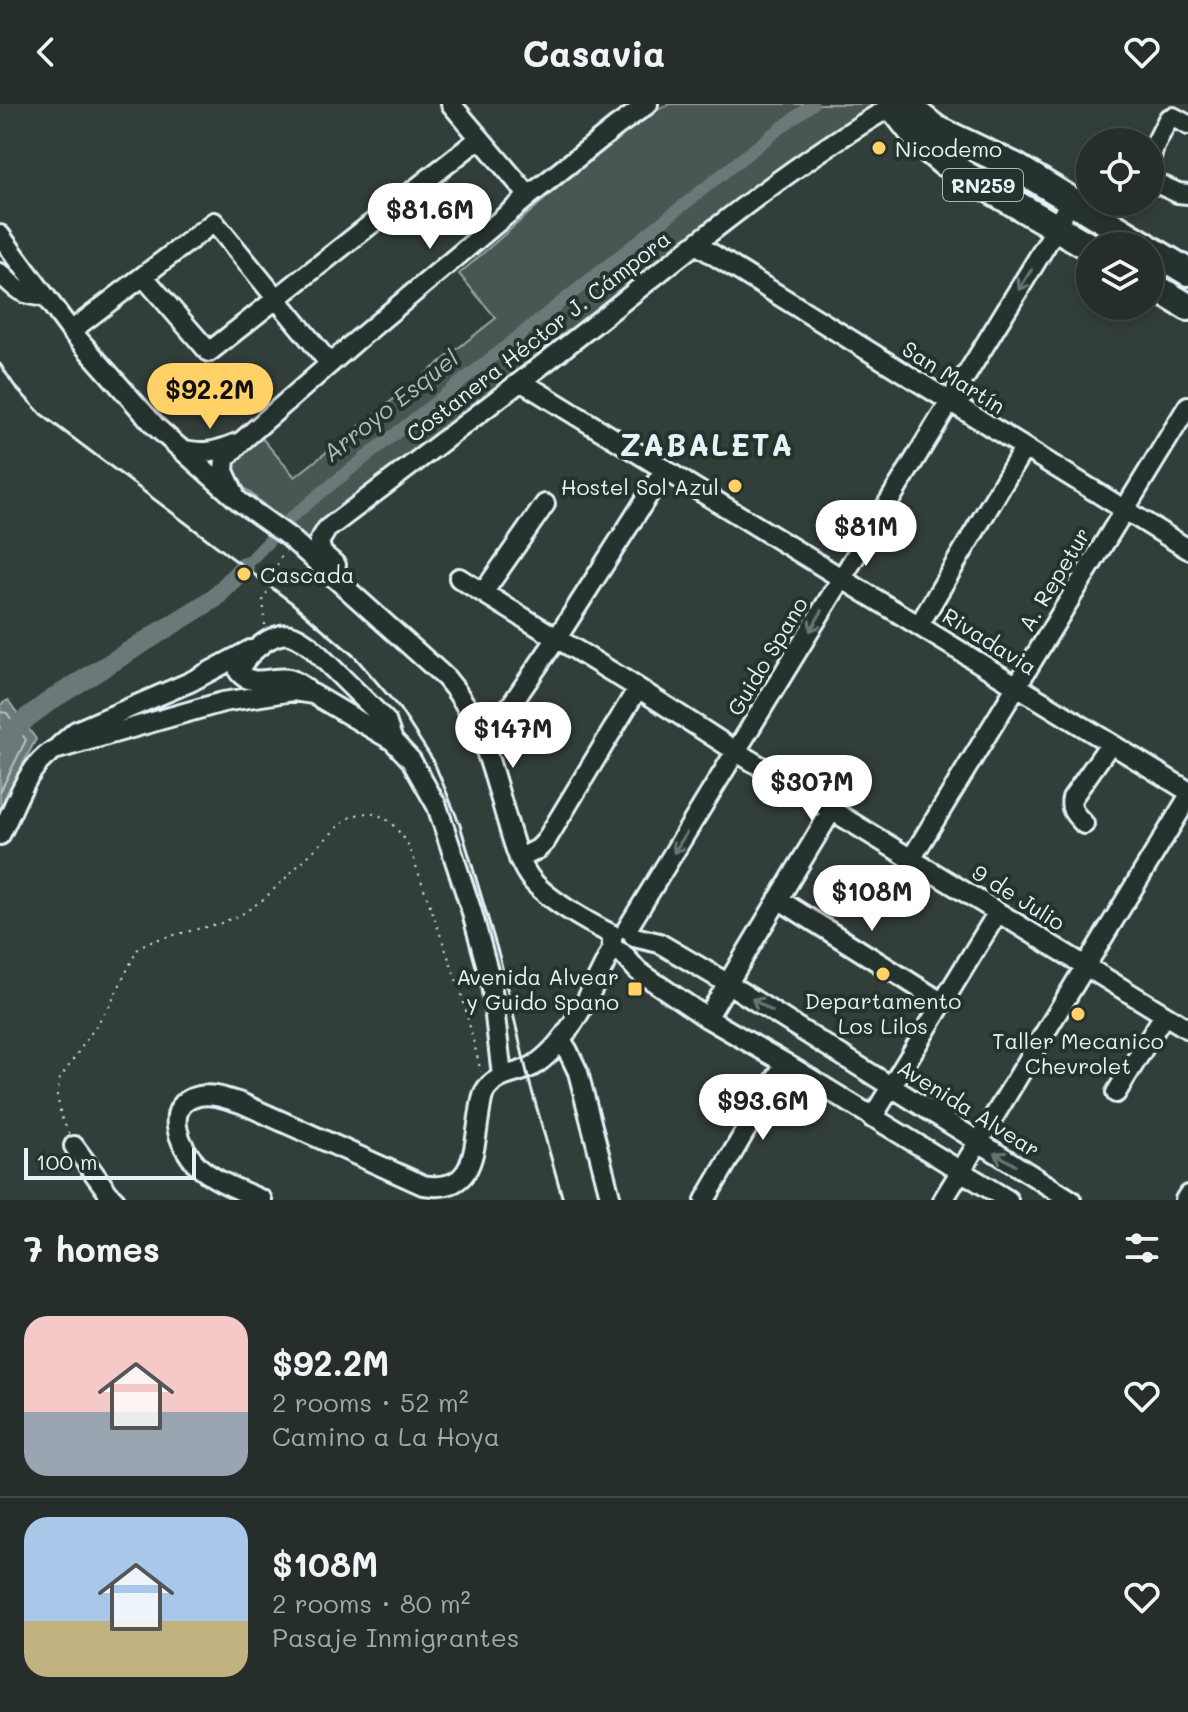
<!DOCTYPE html>
<html lang="en">
<head>
<meta charset="utf-8">
<style>
	body { margin:0; font-family:Mali,sans-serif; background:#2e3633; color:#f1f3f6; height:100vh; display:flex; flex-direction:column; font-size:30px; white-space:nowrap }
	* { box-sizing:border-box; margin:0 }
	p { font-size:26px; color:#a4a8a9 }
	.icon { flex:none; width:44px; height:44px; fill:none; stroke:currentColor; stroke-width:2; stroke-linecap:round; stroke-linejoin:round }
	.map { position:relative; height:1096px; overflow:hidden }
	.panel { display:flex; flex-direction:column; background:#262e2b; flex:1 }
	.panel>* { flex:none }
	.tools { position:absolute; left:1076px; top:24px; display:grid; gap:16px }
	.tools a { display:grid; place-items:center; width:88px; height:88px; border-radius:50%; background:#262e2b; box-shadow:0 4px 12px #0003,0 0 0 2px #424a47; font-size:40px }
	.scale { position:absolute; left:24px; bottom:20px; width:172px; box-sizing:border-box; padding-left:8px; border:4px solid #e8f1f8; border-top:0; font-size:22px; line-height:28px; white-space:nowrap; color:#e8f1f8; -webkit-text-stroke:6px #26332d; paint-order:stroke }
	.price { position:absolute; translate:-50% -68px; padding:0 18px; border-radius:28px; background:#fff; color:#222; font-size:26px; line-height:52px; filter:drop-shadow(0 2px 4px #0008) }
	.price::after { content:''; position:absolute; left:50%; top:48px; width:24px; height:18px; margin-left:-12px; background:inherit; clip-path:polygon(0 0,100% 0,50% 100%) }
	.price.current { background:#ffd166; color:#111 }
	ul { padding:0; list-style:none }
	li { display:flex; align-items:center; gap:24px; height:200px; padding:0 24px }
	li+li { border-top:2px solid #424a47 }
	li span { display:grid; place-items:center; flex:none; width:224px; height:160px; border-radius:24px; color:#555 }
	li>.icon { margin-inline-start:auto }
	span .icon { width:96px; height:96px; fill:#fffc; stroke-width:1 }
	li b { font-size:34px }
	h2 { display:flex; justify-content:space-between; align-items:center; height:96px; padding:0 24px; font-size:34px }
	header { display:flex; justify-content:space-between; align-items:center; height:104px; padding:0 24px; background:#262e2b; font-size:36px; font-weight:700 }
	.map>svg:first-child { display:block }
	.green { fill:#495651; stroke:#98a4a4; stroke-width:2 }
	.water { fill:#6d7978; stroke:#9ea9ab; stroke-width:2 }
	.lines { fill:none; stroke-linecap:round; stroke-linejoin:round }
	.shore { stroke:#b7c1c5; stroke-width:2 }
	.canal { stroke:#6d7978; stroke-width:12 }
	.river { stroke:#6d7978; stroke-width:20 }
	.minor-casing { stroke:#e8f1f8; stroke-width:24 }
	.highway-casing { stroke:#e8f1f8; stroke-width:32 }
	.path { stroke:#e8f1f8; stroke-width:2; stroke-dasharray:2 6; stroke-linecap:butt }
	.minor { stroke:#26332d; stroke-width:18 }
	.highway { stroke:#26332d; stroke-width:26 }
	.rail { stroke:#e8f1f8; stroke-width:3 }
	.oneway { stroke:#6a7674 }
	.poi-dot { fill:#ffd166; stroke:#26332d; stroke-width:3 }
	.labels { text-anchor:middle; dominant-baseline:central; stroke-width:8; stroke-linejoin:round; paint-order:stroke }
	.shield { fill:#26332d; stroke:#aeb8bb; stroke-width:2 }
	.shield-label { font-size:20px; font-weight:bold; fill:#e8f1f8 }
	.poi-label { font-size:22px; fill:#e8f1f8; stroke:#26332d; text-anchor:start }
	.street-label { font-size:22px; fill:#e8f1f8; stroke:#26332d }
	.water-label { font-size:24px; font-style:italic; fill:#b1bbbe; stroke:#26332d }
	.district-label { font-size:30px; font-weight:bold; letter-spacing:2px; fill:#e8f1f8; stroke:#26332d }
</style>
</head>
<body>
<header><svg class="icon" aria-label="back" viewBox="0 0 24 24"><path d="M15 5l-7 7 7 7"/></svg>Casavia<svg class="icon" aria-label="heart" viewBox="0 0 24 24"><path d="M12 20l-8-8c-3-5 5-10 8-4 3-6 11-1 8 4z"/></svg></header>
<div class="map">
<svg width="1188" height="1096" viewBox="0 0 1188 1096">
	<rect width="100%" height="100%" fill="#323e39"/>
	<filter id="ink" filterUnits="userSpaceOnUse"><feTurbulence type="fractalNoise" baseFrequency=".0125" numOctaves="2"/><feDisplacementMap in="SourceGraphic" scale="16" xChannelSelector="R" yChannelSelector="G"/><feConvolveMatrix kernelMatrix="1 2 1 2 8 2 1 2 1" color-interpolation-filters="sRGB"/></filter>
	<g filter="url(#ink)">
		<path class="green" d="M 670,0 L 879,0 L 855,13 L 708,123 L 315,445 L 241,381 L 233,369 L 233,356 L 261,333 L 295,373 L 496,214 L 459,170 L 630,21 L 649,12 L 648,10 Z
			M 942,38 L 1058,97 L 1050,110 L 940,43 Z"/>
		<path class="water" d="M 8,596 L 36,635 L 0,704 L 0,601 Z"/>
		<g class="lines">
			<path class="shore" d="M 0,608 L 7,609 L 26,636 L 0,688"/>
			<path class="canal" d="M 244,463 L 291,414 L 317,392 L 774,29 L 813,0"/>
			<path class="river" d="M 0,639 L 28,613 L 51,596 L 215,494 L 244,463"/>
			<g class="minor-casing">
				<path id="minor" d="M 451,0 L 529,92
					M 1150,57 L 1154,43 L 1168,15 L 1173,13 L 1188,21
					M 1152,77 L 1178,89 L 1188,90
					M 0,131 L 71,227 L 156,323 L 240,398 L 289,433 L 446,574 C 482,615 493,670 508,720 C 513,737 518,756 528,771 C 542,793 589,819 613,831
					M 696,140 L 1188,445
					M 0,169 C 15,184 22,192 44,192
					M 143,172 L 209,248 L 480,34
					M 71,227 L 214,118 L 330,260
					M 522,278 L 1188,687
					M 181,345 C 204,351 215,348 237,339
					M 234,389 L 224,367 L 225,355 L 243,336 L 356,237 L 529,92 L 617,22 L 648,0
					M 336,461 L 322,449 L 319,438 L 327,425 C 421,354 515,283 607,210 C 699,137 791,61 892,2
					M 459,474 L 638,584 L 737,648 L 1188,925
					M 483,489 L 545,400
					M 919,521 L 1024,344
					M 306,585 C 301,581 296,577 289,575 C 272,572 251,584 239,568 C 243,554 265,534 281,531 C 291,528 302,536 310,542 L 386,617 L 393,637
					M 483,638 L 500,617 L 557,534 L 665,365
					M 59,642 L 76,627 L 190,578 L 250,546
					M 1084,720 C 1076,711 1069,706 1072,694 L 1110,640
					M 0,731 C 15,703 25,664 54,646 L 223,598 L 293,587 L 313,590 L 393,637 L 411,656 L 437,702 L 471,805 L 491,878 L 502,972
					M 519,755 L 538,745 L 545,738 L 638,584
					M 911,755 L 1188,302
					M 778,795 L 943,899
					M 627,825 L 1046,141 L 1071,96 L 1090,92
					M 612,833 L 612,840 L 614,845 L 622,849 L 638,867 L 707,914 L 785,959 L 1008,1096
					M 634,833 L 659,839 L 727,879 L 1071,1096
					M 707,914 L 832,706
					M 562,938 L 568,947 L 578,968 L 611,1096
					M 1116,989 L 1164,911
					M 872,1014 L 998,808
					M 74,1042 L 109,1090 L 115,1096
					M 262,1096 C 241,1086 215,1078 197,1061 C 179,1042 161,1000 199,992 C 213,989 227,995 241,999 L 423,1081 C 476,1090 473,1047 480,1007 C 481,1000 482,990 487,984 C 500,968 521,971 536,960 C 571,936 594,881 613,843
					M 705,1096 L 785,959
					M 943,1096 L 1188,694
					M 1185,1096 L 1188,1091"/>
			</g>
			<g class="highway-casing">
				<path id="highway" d="M 904,0 L 936,25 L 1016,63 L 1146,142
					M 893,3 L 922,40 L 943,58 L 1090,143
					M 1150,145 L 1188,168
					M 1150,180 L 1188,203"/>
			</g>
			<path class="path" d="M 265,521 L 263,493 C 279,476 274,474 279,455 L 286,448
				M 69,1030 L 61,1012 L 57,991 L 60,975 L 110,901 L 137,846 L 147,838 L 221,819 L 244,809 L 265,794 L 345,716 C 376,699 392,716 409,742 L 463,895 L 481,968"/>
			<use href="#minor" class="minor"/>
			<use href="#highway" class="highway"/>
			<path class="rail" d="M 0,260 L 14,281 L 41,310 L 292,499 L 355,553 L 399,604 L 433,656 L 460,721 L 500,855 L 528,973 L 563,1096"/>
		</g>
		<defs><path id="oneway-shaft" d="M-6 0H5M1.5-3L5.5 0L1.5 3" fill="none" stroke-width="1.6" stroke-linecap="round" stroke-linejoin="round" transform="scale(2)"/></defs>
		<g class="oneway">
			<use href="#oneway-shaft" transform="translate(1025 176) rotate(122)"/>
			<use href="#oneway-shaft" transform="translate(816 517) rotate(121)"/>
			<use href="#oneway-shaft" transform="translate(680 739) rotate(122)"/>
			<use href="#oneway-shaft" transform="translate(762 901) rotate(-148)"/>
			<use href="#oneway-shaft" transform="translate(1005 1055) rotate(-148)"/>
		</g>
	</g>
	<g class="poi-dot">
		<circle cx="879" cy="44" r="8"/>
		<circle cx="735" cy="382" r="8"/>
		<circle cx="244" cy="470" r="8"/>
		<circle cx="883" cy="870" r="8"/>
		<rect x="627" y="877" width="16" height="16" rx="4"/>
		<circle cx="1078" cy="910" r="8"/>
	</g>
	<g class="labels">
		<rect class="shield" x="943" y="65" width="80" height="32" rx="6"/>
		<g class="shield-label">
			<text x="983" y="81">RN259</text>
		</g>
		<g class="poi-label">
			<text x="895" y="44">Nicodemo</text>
			<text x="719" y="382" text-anchor="end">Hostel Sol Azul</text>
			<text x="260" y="470">Cascada</text>
			<text x="619" y="872" text-anchor="end">Avenida Alvear<tspan x="619" dy="25">y Guido Spano</tspan></text>
			<text x="883" y="896" text-anchor="middle">Departamento<tspan x="883" dy="25">Los Lilos</tspan></text>
			<text x="1078" y="936" text-anchor="middle">Taller Mecanico<tspan x="1078" dy="25">Chevrolet</tspan></text>
		</g>
		<g class="street-label">
			<text transform="translate(538 232) rotate(-38)">Costanera Héctor J. Cámpora</text>
			<text transform="translate(954 273) rotate(32)">San Martín</text>
			<text transform="translate(1054 475) rotate(-59)">A. Repetur</text>
			<text transform="translate(990 537) rotate(32)">Rivadavia</text>
			<text transform="translate(767 552) rotate(-59)">Guido Spano</text>
			<text transform="translate(1019 793) rotate(32)">9 de Julio</text>
			<text transform="translate(969 1004) rotate(32)">Avenida Alvear</text>
		</g>
		<g class="water-label">
			<text transform="translate(390 301) rotate(-38)">Arroyo Esquel</text>
		</g>
		<g class="district-label">
			<text x="707" y="340">ZABALETA</text>
		</g>
	</g>
</svg>
<div class="tools">
<a><svg class="icon" aria-label="locate" viewBox="0 0 24 24"><circle cx="12" cy="12" r="6"/><path d="M12 2v4M12 18v4M2 12h4M18 12h4"/></svg></a>
<a><svg class="icon" aria-label="layers" viewBox="0 0 24 24"><path d="M12 4l9 5-9 5-9-5zM3 14l9 5 9-5"/></svg></a>
</div>
<div class="scale">100 m</div>
<b class="price" style="left:430px;top:147px">$81.6M</b>
<b class="price current" style="left:210px;top:327px">$92.2M</b>
<b class="price" style="left:866px;top:464px">$81M</b>
<b class="price" style="left:513px;top:666px">$147M</b>
<b class="price" style="left:812px;top:719px">$307M</b>
<b class="price" style="left:872px;top:829px">$108M</b>
<b class="price" style="left:763px;top:1038px">$93.6M</b>
</div>
<section class="panel">
<h2>7 homes<svg class="icon" aria-label="filters" viewBox="0 0 24 24"><path d="M4 7h16M4 17h16"/><circle cx="9" cy="7" r="2"/><circle cx="15" cy="17" r="2"/></svg></h2>
<ul>
<li><span style="background:linear-gradient(#f6c9c9 60%,#9aa5b1 0)"><svg class="icon" aria-label="home" viewBox="0 0 24 24"><path d="M3 11l9-7 9 7M6 9v11h12V9"/></svg></span><div><b>$92.2M</b><p>2 rooms · 52 m²</p><p>Camino a La Hoya</p></div><svg class="icon" aria-label="heart" viewBox="0 0 24 24"><path d="M12 20l-8-8c-3-5 5-10 8-4 3-6 11-1 8 4z"/></svg></li>
<li><span style="background:linear-gradient(#a9c7e8 65%,#c2b280 0)"><svg class="icon" aria-label="home" viewBox="0 0 24 24"><path d="M3 11l9-7 9 7M6 9v11h12V9"/></svg></span><div><b>$108M</b><p>2 rooms · 80 m²</p><p>Pasaje Inmigrantes</p></div><svg class="icon" aria-label="heart" viewBox="0 0 24 24"><path d="M12 20l-8-8c-3-5 5-10 8-4 3-6 11-1 8 4z"/></svg></li>
</ul>
</section>
</body>
</html>
